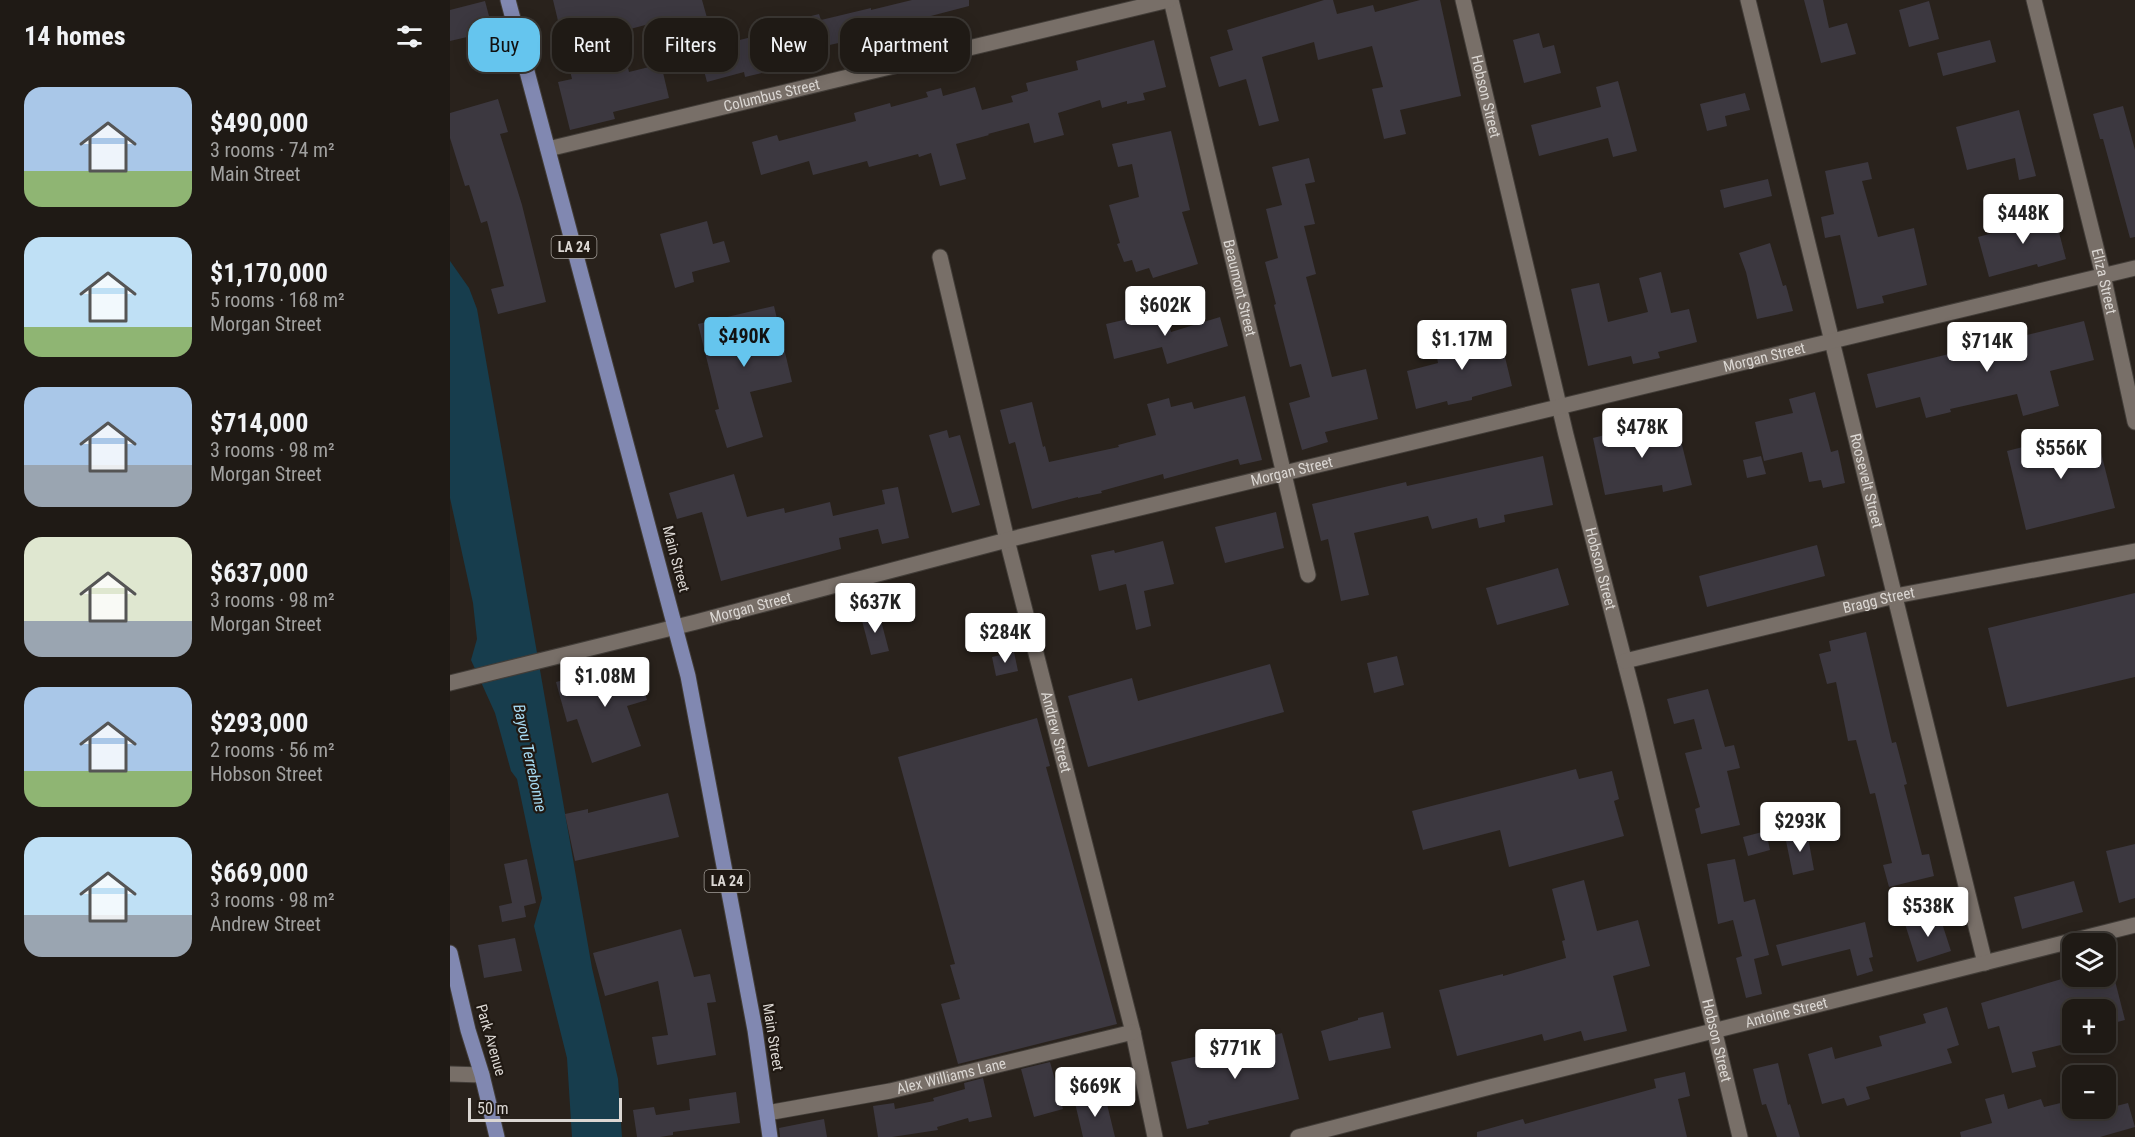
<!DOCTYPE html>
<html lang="en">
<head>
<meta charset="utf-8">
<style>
	body { margin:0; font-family:"Roboto Condensed",sans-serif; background:#27231e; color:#f1f3f6; height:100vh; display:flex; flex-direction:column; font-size:22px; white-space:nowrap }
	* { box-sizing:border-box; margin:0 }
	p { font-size:20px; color:#a1a1a0 }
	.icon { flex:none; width:33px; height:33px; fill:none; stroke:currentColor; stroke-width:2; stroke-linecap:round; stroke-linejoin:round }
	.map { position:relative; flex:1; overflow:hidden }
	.details { display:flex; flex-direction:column; background:#1f1a15; width:450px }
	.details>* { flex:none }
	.banner { position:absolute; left:18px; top:18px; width:570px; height:54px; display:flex; gap:12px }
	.fabs { position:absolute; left:1612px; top:933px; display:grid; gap:12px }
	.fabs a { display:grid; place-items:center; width:54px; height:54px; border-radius:12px; background:#1f1a15; box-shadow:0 3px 15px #0003,0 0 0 2px #3c3834; font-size:30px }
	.scale { position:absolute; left:18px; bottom:15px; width:154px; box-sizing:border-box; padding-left:6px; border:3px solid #dbd7d3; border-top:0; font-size:16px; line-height:21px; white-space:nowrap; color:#dbd7d3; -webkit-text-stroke:4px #201913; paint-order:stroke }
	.price { position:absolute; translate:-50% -51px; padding:0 14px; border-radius:6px; background:#fff; color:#222; font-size:20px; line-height:39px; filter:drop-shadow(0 2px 3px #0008) }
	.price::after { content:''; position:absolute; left:50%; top:36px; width:18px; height:14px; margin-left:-9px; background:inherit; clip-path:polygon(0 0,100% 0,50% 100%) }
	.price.on { background:#65c5ee; color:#111 }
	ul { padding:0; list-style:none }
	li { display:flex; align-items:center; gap:18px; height:150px; padding:0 24px }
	li span { display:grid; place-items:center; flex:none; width:168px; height:120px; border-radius:18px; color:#555 }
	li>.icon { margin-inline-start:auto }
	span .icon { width:72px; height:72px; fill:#fffc; stroke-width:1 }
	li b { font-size:26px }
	h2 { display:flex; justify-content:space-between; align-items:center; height:72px; padding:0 24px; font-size:26px }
	.chip { padding:0 21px; border-radius:18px; background:#1f1a15; box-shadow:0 3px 15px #0003,0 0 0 2px #3c3834; font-size:21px; line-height:54px }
	.chip.on { background:#65c5ee; color:#111 }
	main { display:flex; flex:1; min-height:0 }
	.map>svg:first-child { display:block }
	.water { fill:#173d4d }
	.building { fill:#3c3840 }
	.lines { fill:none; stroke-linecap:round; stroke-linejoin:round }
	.street-casing { stroke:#423d38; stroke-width:17 }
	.primary-casing { stroke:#423d38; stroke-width:17 }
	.street { stroke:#786f68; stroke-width:15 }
	.primary { stroke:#8188b1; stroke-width:15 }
	.labels { text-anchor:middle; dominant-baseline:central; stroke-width:4.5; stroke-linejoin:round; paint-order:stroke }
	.shield { fill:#201913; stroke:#a39e99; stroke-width:1.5 }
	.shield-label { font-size:14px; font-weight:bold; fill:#dbd7d3 }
	.street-label { font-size:15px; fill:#dbd7d3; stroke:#201913 }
	.water-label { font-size:16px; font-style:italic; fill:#a5d9f1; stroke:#201913 }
</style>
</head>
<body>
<main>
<section class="details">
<h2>14 homes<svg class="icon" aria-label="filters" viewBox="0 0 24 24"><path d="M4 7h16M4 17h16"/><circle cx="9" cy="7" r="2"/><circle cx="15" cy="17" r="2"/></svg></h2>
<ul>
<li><span style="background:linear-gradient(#a9c7e8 70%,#8fb573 0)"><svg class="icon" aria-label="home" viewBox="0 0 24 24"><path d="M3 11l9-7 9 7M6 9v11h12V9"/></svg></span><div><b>$490,000</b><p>3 rooms · 74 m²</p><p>Main Street</p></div></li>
<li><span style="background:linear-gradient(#bfe0f5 75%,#8fb573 0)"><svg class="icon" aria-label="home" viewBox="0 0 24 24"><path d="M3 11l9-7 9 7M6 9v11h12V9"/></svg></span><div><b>$1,170,000</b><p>5 rooms · 168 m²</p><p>Morgan Street</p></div></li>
<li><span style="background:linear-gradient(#a9c7e8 65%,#9aa5b1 0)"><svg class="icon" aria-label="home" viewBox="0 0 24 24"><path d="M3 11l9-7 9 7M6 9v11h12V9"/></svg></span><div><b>$714,000</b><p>3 rooms · 98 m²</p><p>Morgan Street</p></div></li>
<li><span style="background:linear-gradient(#dfe7d0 70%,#9aa5b1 0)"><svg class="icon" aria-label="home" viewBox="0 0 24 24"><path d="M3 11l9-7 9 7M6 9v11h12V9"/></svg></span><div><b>$637,000</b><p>3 rooms · 98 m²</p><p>Morgan Street</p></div></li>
<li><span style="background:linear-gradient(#a9c7e8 70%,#8fb573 0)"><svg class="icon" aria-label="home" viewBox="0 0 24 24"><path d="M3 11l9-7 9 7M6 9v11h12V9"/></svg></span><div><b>$293,000</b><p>2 rooms · 56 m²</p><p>Hobson Street</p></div></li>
<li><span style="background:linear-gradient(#bfe0f5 65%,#9aa5b1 0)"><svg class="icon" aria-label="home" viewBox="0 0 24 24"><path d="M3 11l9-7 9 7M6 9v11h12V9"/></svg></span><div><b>$669,000</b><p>3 rooms · 98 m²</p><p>Andrew Street</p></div></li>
</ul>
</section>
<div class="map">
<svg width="1685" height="1137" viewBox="0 0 1685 1137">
	<rect width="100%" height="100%" fill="#29221c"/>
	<path class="water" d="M 0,261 L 19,288 L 27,309 L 142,968 L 168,1079 L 172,1137 L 122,1137 L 117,1058 L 84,926 L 92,898 L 67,779 L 61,771 L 45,713 L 21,660 L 27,639 L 23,603 L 0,498 Z"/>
	<path class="building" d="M 103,0 L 252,0 L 265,46 L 331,30 L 330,24 L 369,14 L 371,20 L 421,8 L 421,10 L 462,0 L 519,0 L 519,6 L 477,17 L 480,31 L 449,39 L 446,30 L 362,49 L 367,66 L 342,72 L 341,66 L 295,77 L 294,72 L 257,82 L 246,41 L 221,48 L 214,20 L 169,32 L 179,72 L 211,64 L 219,98 L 163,112 L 165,119 L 120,130 L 108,82 L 122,79 Z
		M 874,0 L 883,0 L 887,14 L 923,5 L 925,12 L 970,0 L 990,0 L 1011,96 L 950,110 L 956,134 L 934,139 L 922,89 L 933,87 L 922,46 L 868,60 L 864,42 L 812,57 L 829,121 L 809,126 L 796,79 L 769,87 L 760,57 L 783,50 L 777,30 Z
		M 1354,0 L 1373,0 L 1379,28 L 1397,23 L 1406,54 L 1371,63 Z
		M 35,1 L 43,31 L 0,41 L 0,10 Z
		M 1479,1 L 1489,39 L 1459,47 L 1449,10 Z
		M 1089,33 L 1093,48 L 1104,45 L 1111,73 L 1074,83 L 1063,40 Z
		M 704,40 L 716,87 L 693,93 L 695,100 L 677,104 L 677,101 L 652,108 L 650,100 L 608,113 L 614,135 L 584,143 L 579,123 L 538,134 L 539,135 L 506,144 L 516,179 L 490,186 L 481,153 L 469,157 L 468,154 L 419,167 L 417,161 L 363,175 L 359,161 L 311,175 L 302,142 L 327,135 L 329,141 L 406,121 L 404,113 L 440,103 L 441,107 L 478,97 L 476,92 L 491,88 L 493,96 L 525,87 L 532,110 L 563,102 L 561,96 L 578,91 L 576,83 L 628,70 L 626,61 Z
		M 1540,40 L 1546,62 L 1493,76 L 1487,53 Z
		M 1168,81 L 1187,151 L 1163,157 L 1158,138 L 1089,156 L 1081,125 L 1151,107 L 1146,87 Z
		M 1295,93 L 1300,110 L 1275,116 L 1277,126 L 1257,131 L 1250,104 Z
		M 48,99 L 58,132 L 50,134 L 72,205 L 96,302 L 48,314 L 41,289 L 54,286 L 37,221 L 31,223 L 19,185 L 15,186 L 0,138 L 0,113 Z
		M 1673,106 L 1685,150 L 1685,237 L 1680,238 L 1653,139 L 1650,139 L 1643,114 Z
		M 1569,110 L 1586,176 L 1569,180 L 1565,158 L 1517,170 L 1506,127 Z
		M 721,131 L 740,210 L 732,212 L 748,264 L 703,278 L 699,268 L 686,272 L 682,260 L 674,262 L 667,244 L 670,243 L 659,205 L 689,197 L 682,164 L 668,167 L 662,144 Z
		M 859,158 L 865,182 L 855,184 L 865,224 L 854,226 L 866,274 L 856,277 L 867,319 L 882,377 L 916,369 L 928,419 L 875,432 L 878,442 L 852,450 L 839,403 L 860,397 L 851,364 L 840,367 L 824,305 L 826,304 L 815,262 L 828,258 L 816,209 L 832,205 L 822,167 Z
		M 1418,162 L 1422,179 L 1412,181 L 1428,237 L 1464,228 L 1477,285 L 1432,296 L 1434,303 L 1407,309 L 1390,235 L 1375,238 L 1371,217 L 1384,214 L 1375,171 Z
		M 1318,179 L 1322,196 L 1274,208 L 1270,190 Z
		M 1603,210 L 1616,259 L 1588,267 L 1587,264 L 1539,277 L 1528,237 L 1576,224 L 1575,218 Z
		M 257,221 L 263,244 L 274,241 L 280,262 L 242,272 L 244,282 L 225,288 L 210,234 Z
		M 1320,243 L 1333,286 L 1336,285 L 1343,311 L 1307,319 L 1296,272 L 1289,253 Z
		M 1211,272 L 1221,313 L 1239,309 L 1247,342 L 1208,352 L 1210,358 L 1183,364 L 1181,356 L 1138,366 L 1121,289 L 1149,283 L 1158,322 L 1198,312 L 1189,278 Z
		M 324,306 L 342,382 L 300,392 L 313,437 L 277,448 L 265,410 L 269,409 L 248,324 Z
		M 715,310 L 721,332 L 770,317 L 778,346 L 717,364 L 712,347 L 664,359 L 656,324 L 682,318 L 683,320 Z
		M 1634,321 L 1644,360 L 1600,371 L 1609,406 L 1573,416 L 1567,394 L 1500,409 L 1501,412 L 1476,418 L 1470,397 L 1426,408 L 1417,374 Z
		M 1047,324 L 1062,386 L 1022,397 L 1022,400 L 998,405 L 997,401 L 966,409 L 957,371 L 988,363 L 985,347 L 1027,337 L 1025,329 Z
		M 1365,392 L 1381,452 L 1388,450 L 1395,483 L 1373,488 L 1371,480 L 1359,482 L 1352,452 L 1314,461 L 1305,422 L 1343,413 L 1339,399 Z
		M 795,396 L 812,460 L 790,465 L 788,459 L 714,479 L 713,474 L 651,491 L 652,493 L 628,498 L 628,497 L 582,509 L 565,442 L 559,444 L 550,410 L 582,402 L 593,447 L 595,446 L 599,462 L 669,447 L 668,445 L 706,435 L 697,404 L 719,398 L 721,407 L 742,402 L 744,409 Z
		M 1226,421 L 1242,485 L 1213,492 L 1212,485 L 1155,495 L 1143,438 L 1186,427 L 1186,431 Z
		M 1645,429 L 1665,508 L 1576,530 L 1557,451 Z
		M 497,430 L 499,438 L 510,435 L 530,505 L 502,513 L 479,435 Z
		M 1093,456 L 1103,505 L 1054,515 L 1055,522 L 1029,528 L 1027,518 L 982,529 L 978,516 L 904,533 L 919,595 L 891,601 L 878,539 L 871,541 L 862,504 L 956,482 L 957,486 Z
		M 1311,456 L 1316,474 L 1297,478 L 1293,460 Z
		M 284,474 L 297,517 L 334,508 L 335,513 L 380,502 L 383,516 L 435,504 L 432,490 L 448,487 L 459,538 L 432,544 L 428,529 L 389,538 L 391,549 L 271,581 L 252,512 L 227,519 L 219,493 Z
		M 826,512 L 834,548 L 775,563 L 765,527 Z
		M 713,541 L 724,584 L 694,591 L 701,626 L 686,630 L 676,584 L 649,591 L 641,555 L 664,550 L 665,553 Z
		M 1367,545 L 1375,576 L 1257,607 L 1249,576 Z
		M 1108,568 L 1119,605 L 1047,625 L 1036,588 Z
		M 1685,593 L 1685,677 L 1557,707 L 1538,628 Z
		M 429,613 L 439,651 L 421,655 L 411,617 Z
		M 539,617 L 543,635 L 527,639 L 523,620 Z
		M 1416,632 L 1442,743 L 1446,742 L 1457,784 L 1454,785 L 1472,855 L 1479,854 L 1484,876 L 1439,887 L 1433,865 L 1442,863 L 1425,793 L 1420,794 L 1406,740 L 1398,741 L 1386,682 L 1377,684 L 1369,654 L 1381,651 L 1379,641 Z
		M 564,652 L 568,671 L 546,676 L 542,657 Z
		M 947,656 L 954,685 L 924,693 L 917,663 Z
		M 186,660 L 197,700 L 177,706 L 191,746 L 142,763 L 127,719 L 117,722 L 106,682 Z
		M 820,664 L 834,712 L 638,767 L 618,696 L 682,678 L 688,701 Z
		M 1258,689 L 1275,747 L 1284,745 L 1290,768 L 1277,771 L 1290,825 L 1251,834 L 1245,809 L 1250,807 L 1235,753 L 1252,749 L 1244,719 L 1224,724 L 1217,699 Z
		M 587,718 L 600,766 L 596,767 L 667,1024 L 508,1064 L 491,1004 L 510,999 L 500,965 L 505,964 L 448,757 Z
		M 1126,769 L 1129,779 L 1162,771 L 1169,799 L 1164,801 L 1174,836 L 1059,867 L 1050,830 L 973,850 L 962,811 Z
		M 218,793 L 229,837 L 125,861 L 115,814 L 138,809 L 138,813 Z
		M 1316,831 L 1320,850 L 1298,856 L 1293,837 Z
		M 1357,832 L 1364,870 L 1343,875 L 1335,836 Z
		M 1685,844 L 1685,898 L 1669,903 L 1656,851 Z
		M 77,859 L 86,903 L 74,906 L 76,917 L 52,922 L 49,906 L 62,903 L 54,864 Z
		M 1285,859 L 1294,902 L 1305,899 L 1319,955 L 1304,959 L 1312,994 L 1296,998 L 1286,958 L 1292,956 L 1283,920 L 1268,924 L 1257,864 Z
		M 1134,880 L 1147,931 L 1188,920 L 1200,966 L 1163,976 L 1177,1031 L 1134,1041 L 1131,1031 L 1094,1041 L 1092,1034 L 1007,1056 L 989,990 L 1053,974 L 1053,976 L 1116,958 L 1112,941 L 1115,940 L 1102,889 Z
		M 1624,881 L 1633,912 L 1572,929 L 1564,897 Z
		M 1489,914 L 1501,951 L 1467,962 L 1455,924 Z
		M 1415,922 L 1423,957 L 1419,958 L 1423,971 L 1407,976 L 1400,949 L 1332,966 L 1326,945 Z
		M 231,929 L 244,977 L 260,974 L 266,1002 L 257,1003 L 266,1055 L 207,1065 L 202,1037 L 218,1035 L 208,981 L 155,996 L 143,953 Z
		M 65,938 L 72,971 L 34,978 L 28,945 Z
		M 1662,969 L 1675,1020 L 1656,1025 L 1656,1010 L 1623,1010 L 1623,1042 L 1582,1052 L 1586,1067 L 1562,1073 L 1549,1026 L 1538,1029 L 1531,1003 L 1615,978 L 1616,983 L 1640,976 L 1656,976 L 1656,970 Z
		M 1497,1007 L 1509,1045 L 1497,1049 L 1502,1063 L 1416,1087 L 1420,1099 L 1397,1106 L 1394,1098 L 1372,1104 L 1358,1054 L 1382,1047 L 1385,1059 L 1432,1046 L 1429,1036 L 1476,1023 L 1473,1014 Z
		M 933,1012 L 941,1048 L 879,1061 L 871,1031 L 908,1020 L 908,1018 Z
		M 832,1033 L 849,1099 L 758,1121 L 759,1124 L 737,1129 L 721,1062 L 767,1052 L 766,1048 L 787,1043 L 788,1045 Z
		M 600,1062 L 613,1109 L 584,1117 L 571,1069 Z
		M 1328,1063 L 1338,1105 L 1340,1104 L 1350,1137 L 1327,1137 L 1316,1104 L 1312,1105 L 1303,1069 Z
		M 1235,1072 L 1240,1096 L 1228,1099 L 1237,1137 L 1027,1137 L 1027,1132 L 1073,1119 L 1075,1124 L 1206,1088 L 1204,1079 Z
		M 533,1078 L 542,1117 L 519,1122 L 518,1118 L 487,1127 L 488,1130 L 442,1137 L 428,1137 L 423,1106 L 444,1103 L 445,1109 L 484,1101 L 483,1098 L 515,1089 L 514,1083 Z
		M 286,1092 L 290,1123 L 223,1132 L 223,1135 L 210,1137 L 187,1137 L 183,1110 L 204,1107 L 206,1115 L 240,1110 L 239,1099 Z
		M 1554,1094 L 1558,1109 L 1591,1099 L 1594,1107 L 1623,1100 L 1623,1108 L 1633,1108 L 1635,1114 L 1678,1103 L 1685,1127 L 1650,1137 L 1511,1137 L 1510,1132 L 1542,1123 L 1535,1099 Z
		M 655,1096 L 665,1137 L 633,1137 L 625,1103 Z
		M 374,1119 L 377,1137 L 330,1137 L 329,1128 Z"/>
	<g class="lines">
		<g class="street-casing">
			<g id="street">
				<path id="s1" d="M 721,0 L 858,575"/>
				<path id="s2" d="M 1013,0 L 1116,435 L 1187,709 L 1290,1137"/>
				<path id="s3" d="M 1298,0 L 1535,963"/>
				<path id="s4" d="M 1584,0 L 1653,275 L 1685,422"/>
				<path id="s5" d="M 98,149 L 719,0"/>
				<path id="s6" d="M 490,257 L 557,540 L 683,1032 L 705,1137"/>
				<path id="s7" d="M 1175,661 L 1445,596 L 1685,551"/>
				<path id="s8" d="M 0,683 L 246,622 L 557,540 L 1685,268"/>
				<path d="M 0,1074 L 32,1075"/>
				<path id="s9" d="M 317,1113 L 440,1091 L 683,1032"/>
				<path id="s10" d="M 848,1137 L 1040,1087 L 1685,925"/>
			</g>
		</g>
		<g class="primary-casing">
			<path id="primary" d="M 58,0 L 238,676 L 305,1030 L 320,1137
				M 0,953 L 18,1030 L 32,1075 L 47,1137"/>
		</g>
		<use href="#street" class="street"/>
		<use href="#primary" class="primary"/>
	</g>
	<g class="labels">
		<g class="shield">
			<rect x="101.5" y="236" width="45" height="22" rx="4.5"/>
			<rect x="254.5" y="870" width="45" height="22" rx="4.5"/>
		</g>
		<g class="shield-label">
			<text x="124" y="247">LA 24</text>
			<text x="277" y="881">LA 24</text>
		</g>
		<g class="street-label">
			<text stroke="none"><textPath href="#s5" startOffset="230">Columbus Street</textPath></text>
			<text stroke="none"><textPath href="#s2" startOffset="99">Hobson Street</textPath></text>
			<text stroke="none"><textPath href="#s4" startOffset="290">Eliza Street</textPath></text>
			<text stroke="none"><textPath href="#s1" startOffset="296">Beaumont Street</textPath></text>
			<text stroke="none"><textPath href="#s8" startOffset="1354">Morgan Street</textPath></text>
			<text stroke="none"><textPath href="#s8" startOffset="868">Morgan Street</textPath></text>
			<text stroke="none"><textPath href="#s3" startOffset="495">Roosevelt Street</textPath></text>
			<text transform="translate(226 559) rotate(75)">Main Street</text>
			<text stroke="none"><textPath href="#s2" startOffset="585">Hobson Street</textPath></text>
			<text stroke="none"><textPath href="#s7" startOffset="261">Bragg Street</textPath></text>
			<text stroke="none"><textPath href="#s8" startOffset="310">Morgan Street</textPath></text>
			<text stroke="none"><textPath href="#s6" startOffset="489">Andrew Street</textPath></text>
			<text stroke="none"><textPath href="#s10" startOffset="504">Antoine Street</textPath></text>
			<text transform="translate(323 1037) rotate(81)">Main Street</text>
			<text transform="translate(41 1040) rotate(74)">Park Avenue</text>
			<text stroke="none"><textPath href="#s2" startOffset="1071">Hobson Street</textPath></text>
			<text stroke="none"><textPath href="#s9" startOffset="188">Alex Williams Lane</textPath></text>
		</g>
		<g class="water-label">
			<text transform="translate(80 758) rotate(78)">Bayou Terrebonne</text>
		</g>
	</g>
</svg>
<div class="fabs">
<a><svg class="icon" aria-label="layers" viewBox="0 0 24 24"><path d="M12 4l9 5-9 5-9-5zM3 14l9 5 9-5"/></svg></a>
<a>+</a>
<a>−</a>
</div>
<div class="scale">50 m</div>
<b class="price" style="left:1573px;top:245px">$448K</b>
<b class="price" style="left:715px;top:337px">$602K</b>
<b class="price on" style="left:294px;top:368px">$490K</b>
<b class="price" style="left:1012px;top:371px">$1.17M</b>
<b class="price" style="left:1537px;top:373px">$714K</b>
<b class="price" style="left:1192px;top:459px">$478K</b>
<b class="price" style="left:1611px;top:480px">$556K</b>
<b class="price" style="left:425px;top:634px">$637K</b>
<b class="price" style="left:555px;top:664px">$284K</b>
<b class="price" style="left:155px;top:708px">$1.08M</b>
<b class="price" style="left:1350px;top:853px">$293K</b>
<b class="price" style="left:1478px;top:938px">$538K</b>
<b class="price" style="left:785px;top:1080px">$771K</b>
<b class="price" style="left:645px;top:1118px">$669K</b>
<div class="banner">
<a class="chip on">Buy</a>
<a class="chip">Rent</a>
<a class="chip">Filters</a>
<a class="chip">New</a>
<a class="chip">Apartment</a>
</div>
</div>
</main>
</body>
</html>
